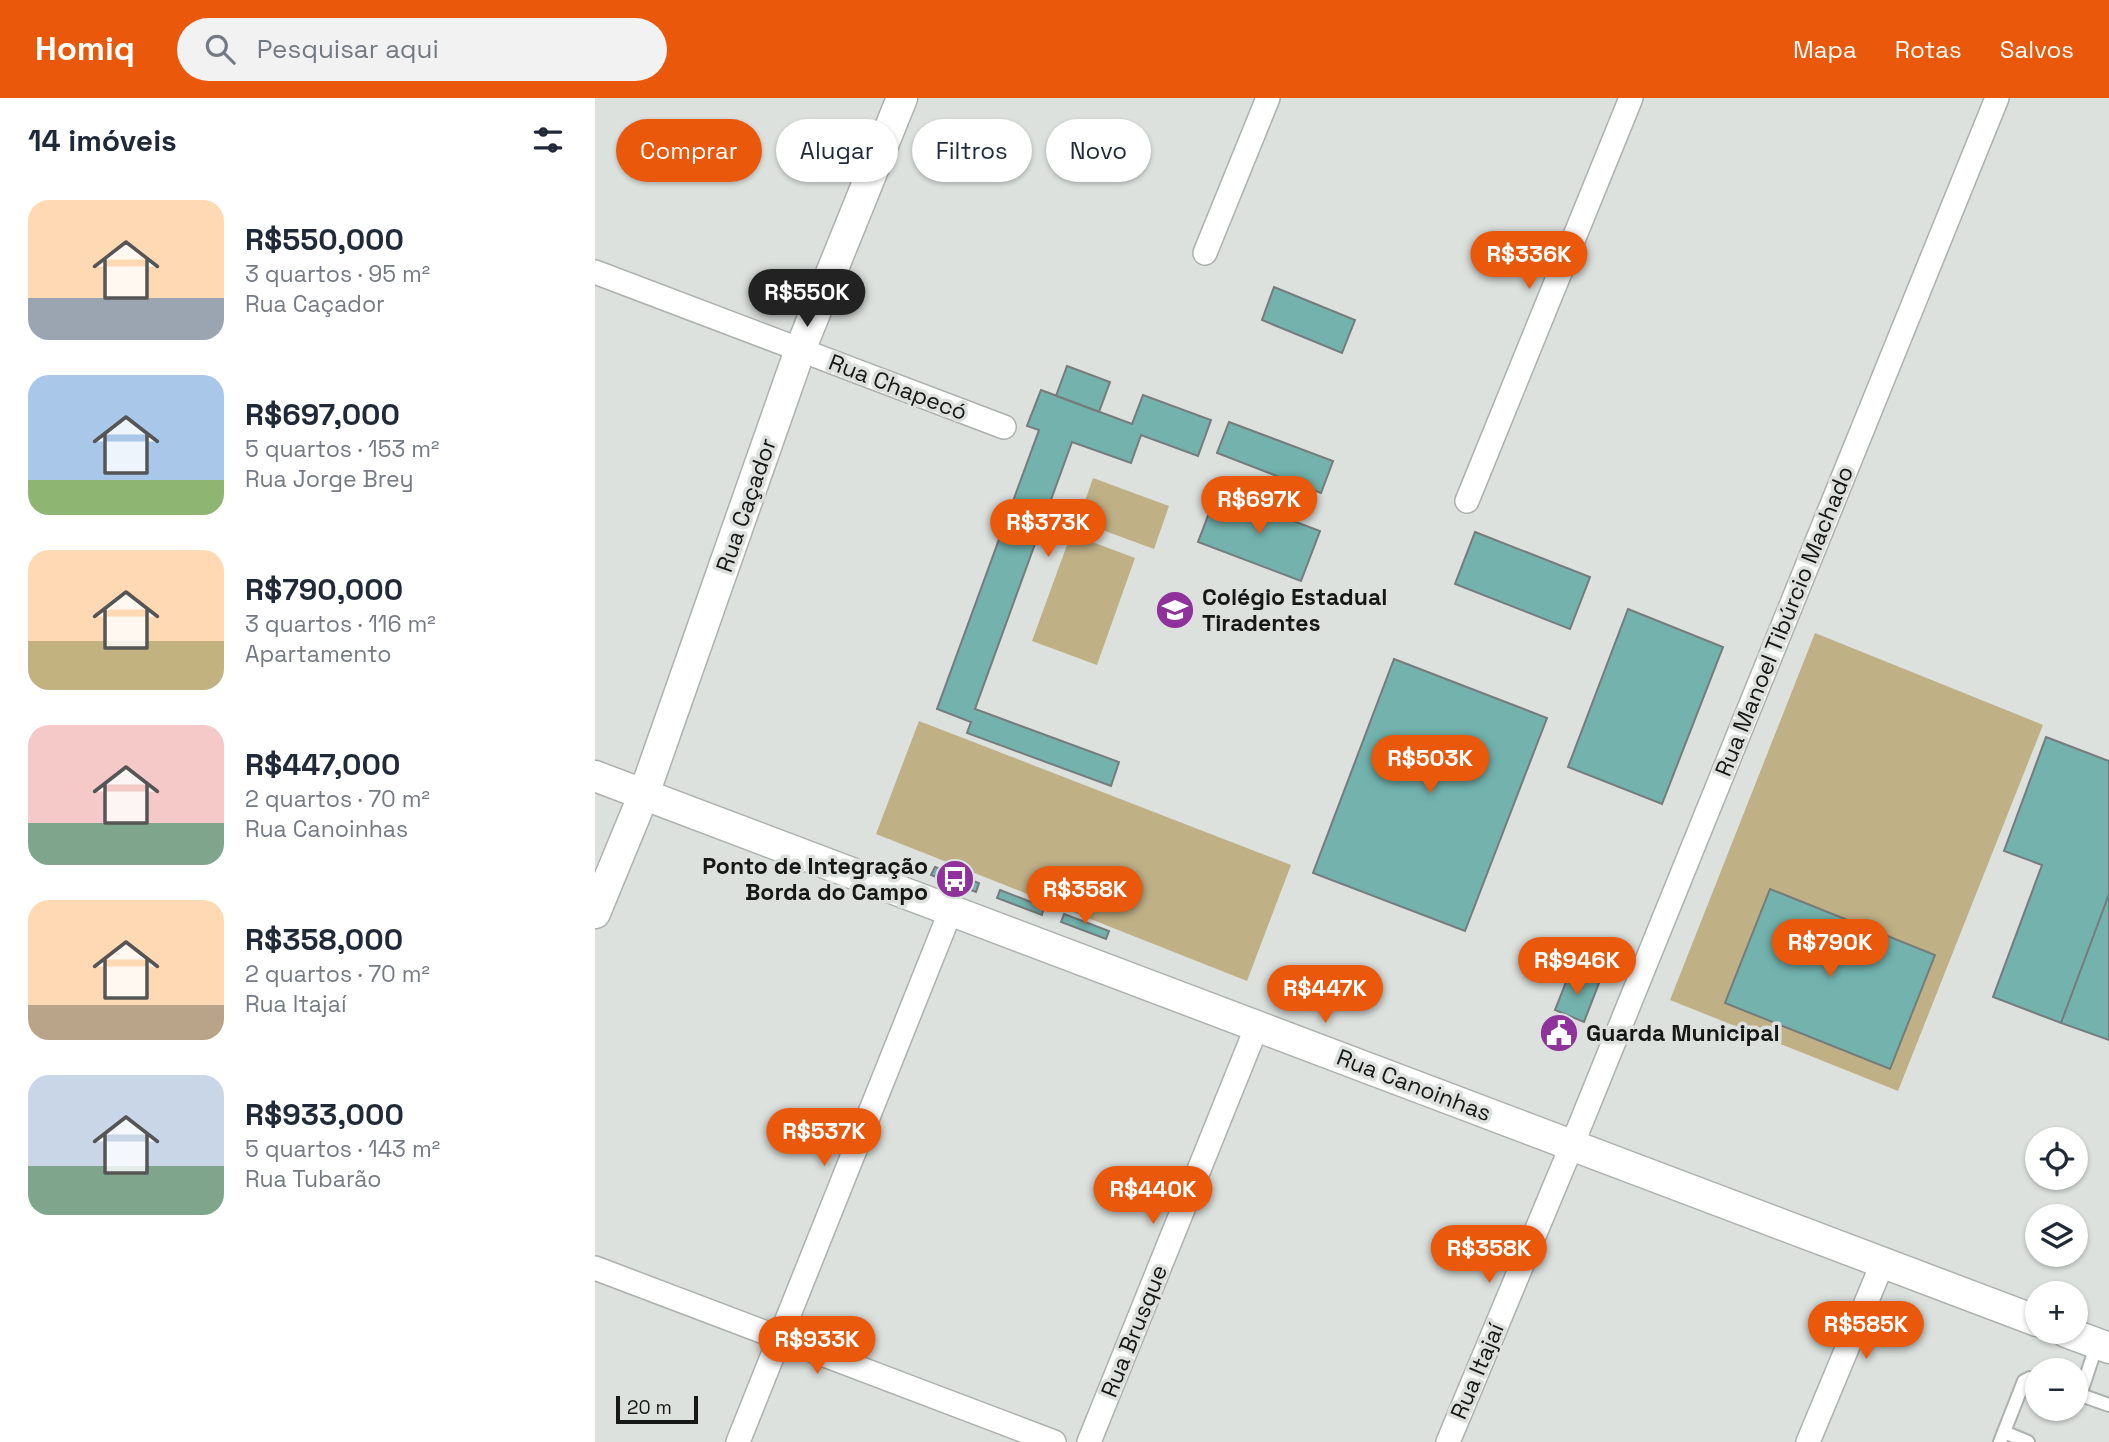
<!DOCTYPE html>
<html lang="pt">
<head>
<meta charset="utf-8">
<style>
	body { margin:0; font-family:"Space Grotesk",sans-serif; background:#f2f2f3; color:#1f2937; height:100vh; display:flex; flex-direction:column; font-size:26px; white-space:nowrap }
	* { box-sizing:border-box; margin:0 }
	p { font-size:23px; color:#747a83 }
	.icon { flex:none; width:38px; height:38px; fill:none; stroke:currentColor; stroke-width:2; stroke-linecap:round; stroke-linejoin:round }
	.map { position:relative; flex:1; overflow:hidden }
	.side { display:flex; flex-direction:column; background:#fff; width:595px }
	.side>* { flex:none }
	.hud { position:absolute; left:21px; top:21px; width:665px; height:63px; display:flex; gap:14px }
	.controls { position:absolute; left:1430px; top:1029px; display:grid; gap:14px }
	.controls a { display:grid; place-items:center; width:63px; height:63px; border-radius:50%; background:#fff; box-shadow:0 2px 5px #0004; font-size:35px }
	.scale { position:absolute; left:21px; bottom:18px; width:82px; box-sizing:border-box; padding-left:7px; border:4px solid #161817; border-top:0; font-size:19px; line-height:24px; white-space:nowrap; color:#161817; -webkit-text-stroke:5px #dce1de; paint-order:stroke }
	.price { position:absolute; translate:-50% -60px; padding:0 16px; border-radius:24px; background:#ea580c; color:#fff; font-size:23px; line-height:46px; filter:drop-shadow(0 2px 4px #0008) }
	.price::after { content:''; position:absolute; left:50%; top:42px; width:21px; height:16px; margin-left:-10px; background:inherit; clip-path:polygon(0 0,100% 0,50% 100%) }
	.price.current { background:#222; color:#fff }
	ul { padding:0; list-style:none }
	li { display:flex; align-items:center; gap:21px; height:175px; padding:0 28px }
	li span { display:grid; place-items:center; flex:none; width:196px; height:140px; border-radius:21px; color:#555 }
	li>.icon { margin-inline-start:auto }
	span .icon { width:84px; height:84px; fill:#fffc; stroke-width:1 }
	li b { font-size:30px }
	h2 { display:flex; justify-content:space-between; align-items:center; height:84px; padding:0 28px; font-size:30px }
	.chip { padding:0 24px; border-radius:32px; background:#fff; box-shadow:0 2px 5px #0004; font-size:24px; line-height:63px }
	.chip.current { background:#ea580c; color:#fff }
	header { display:flex; align-items:center; gap:42px; box-sizing:border-box; height:98px; padding:0 35px; background:#ea580c; color:#fff }
	header strong { font-size:33px }
	nav { display:flex; gap:38px; margin-inline-start:auto; font-size:24px }
	.search { width:490px; height:63px; background:#f2f2f3; display:flex; align-items:center; gap:18px; box-sizing:border-box; padding:0 24px; border-radius:38px; color:#747a83; font-size:26px }
	main { display:flex; flex:1; min-height:0 }
	.map>svg:first-child { display:block }
	.green { fill:#bfb086 }
	.building { fill:#73b2ad; stroke:#767b7b; stroke-width:2 }
	.lines { fill:none; stroke-linecap:round; stroke-linejoin:round }
	.service-casing { stroke:#adb1ae; stroke-width:16 }
	.minor-casing { stroke:#adb1ae; stroke-width:26 }
	.tertiary-casing { stroke:#adb1ae; stroke-width:33 }
	.service { stroke:#fff; stroke-width:12 }
	.minor { stroke:#fff; stroke-width:23 }
	.tertiary { stroke:#fff; stroke-width:30 }
	.labels { text-anchor:middle; dominant-baseline:central; stroke-width:7; stroke-linejoin:round; paint-order:stroke }
	.street-label { font-size:23px; fill:#161817; stroke:#dce1de }
	.poi-label { font-size:23px; font-weight:bold; fill:#161817; stroke:#dce1de; text-anchor:start }
</style>
</head>
<body>
<header>
<strong>Homiq</strong>
<div class="search"><svg class="icon" aria-label="search" viewBox="0 0 24 24"><circle cx="10" cy="10" r="6"/><path d="M15 15l6 6"/></svg>Pesquisar aqui</div>
<nav><a>Mapa</a><a>Rotas</a><a>Salvos</a></nav>
</header>
<main>
<section class="side">
<h2>14 imóveis<svg class="icon" aria-label="filters" viewBox="0 0 24 24"><path d="M4 7h16M4 17h16"/><circle cx="9" cy="7" r="2"/><circle cx="15" cy="17" r="2"/></svg></h2>
<ul>
<li><span style="background:linear-gradient(#ffd9b3 70%,#9aa5b1 0)"><svg class="icon" aria-label="home" viewBox="0 0 24 24"><path d="M3 11l9-7 9 7M6 9v11h12V9"/></svg></span><div><b>R$550,000</b><p>3 quartos · 95 m²</p><p>Rua Caçador</p></div></li>
<li><span style="background:linear-gradient(#a9c7e8 75%,#8fb573 0)"><svg class="icon" aria-label="home" viewBox="0 0 24 24"><path d="M3 11l9-7 9 7M6 9v11h12V9"/></svg></span><div><b>R$697,000</b><p>5 quartos · 153 m²</p><p>Rua Jorge Brey</p></div></li>
<li><span style="background:linear-gradient(#ffd9b3 65%,#c2b280 0)"><svg class="icon" aria-label="home" viewBox="0 0 24 24"><path d="M3 11l9-7 9 7M6 9v11h12V9"/></svg></span><div><b>R$790,000</b><p>3 quartos · 116 m²</p><p>Apartamento</p></div></li>
<li><span style="background:linear-gradient(#f6c9c9 70%,#7fa58c 0)"><svg class="icon" aria-label="home" viewBox="0 0 24 24"><path d="M3 11l9-7 9 7M6 9v11h12V9"/></svg></span><div><b>R$447,000</b><p>2 quartos · 70 m²</p><p>Rua Canoinhas</p></div></li>
<li><span style="background:linear-gradient(#ffd9b3 75%,#b9a48a 0)"><svg class="icon" aria-label="home" viewBox="0 0 24 24"><path d="M3 11l9-7 9 7M6 9v11h12V9"/></svg></span><div><b>R$358,000</b><p>2 quartos · 70 m²</p><p>Rua Itajaí</p></div></li>
<li><span style="background:linear-gradient(#c9d6e8 65%,#7fa58c 0)"><svg class="icon" aria-label="home" viewBox="0 0 24 24"><path d="M3 11l9-7 9 7M6 9v11h12V9"/></svg></span><div><b>R$933,000</b><p>5 quartos · 143 m²</p><p>Rua Tubarão</p></div></li>
</ul>
</section>
<div class="map">
<svg width="1514" height="1344" viewBox="0 0 1514 1344">
	<rect width="100%" height="100%" fill="#dce1de"/>
	<path class="green" d="M 498,380 L 574,408 L 559,451 L 483,423 Z
		M 476,436 L 540,460 L 502,567 L 437,543 Z
		M 1220,535 L 1448,627 L 1303,993 L 1075,902 Z
		M 324,623 L 696,767 L 652,883 L 281,736 Z"/>
	<path class="building" d="M 679,189 L 760,222 L 747,255 L 667,222 Z
		M 472,268 L 515,284 L 504,314 L 461,298 Z
		M 446,292 L 537,326 L 548,297 L 616,322 L 603,358 L 546,337 L 536,365 L 477,344 L 380,611 L 524,664 L 516,688 L 372,635 L 376,624 L 342,611 L 444,332 L 432,328 Z
		M 634,324 L 738,363 L 726,395 L 622,355 Z
		M 622,394 L 725,433 L 706,483 L 603,444 Z
		M 880,434 L 995,479 L 975,531 L 860,486 Z
		M 1033,511 L 1128,549 L 1067,706 L 973,669 Z
		M 799,561 L 952,620 L 870,833 L 718,775 Z
		M 1451,639 L 1514,663 L 1514,796 L 1466,925 L 1398,899 L 1447,767 L 1409,753 Z
		M 340,769 L 384,785 L 381,794 L 336,777 Z
		M 1175,791 L 1340,857 L 1295,971 L 1130,905 Z
		M 405,792 L 449,809 L 447,817 L 402,800 Z
		M 1514,796 L 1514,942 L 1466,925 Z
		M 469,816 L 514,833 L 511,841 L 466,824 Z
		M 975,874 L 1004,885 L 989,924 L 960,912 Z"/>
	<g class="lines">
		<g class="service-casing">
			<path id="service" d="M 1480,1295 L 1514,1307
				M 1485,1297 L 1502,1246
				M 1409,1334 L 1433,1344
				M 1405,1344 L 1429,1283 L 1435,1280 L 1442,1282"/>
		</g>
		<g class="minor-casing">
			<path id="minor" d="M 610,155 L 673,0
				M 0,174 L 409,329
				M 872,403 L 1036,0
				M 0,1170 L 459,1344
				M 143,1344 L 356,812
				M 494,1344 L 662,928
				M 853,1344 L 977,1047 L 1402,0
				M 1213,1344 L 1288,1164"/>
		</g>
		<g class="tertiary-casing">
			<path id="tertiary" d="M 0,678 L 1442,1223
				M 0,815 L 49,696 L 205,252 L 307,0
				M 1471,1234 L 1514,1250"/>
		</g>
		<use href="#service" class="service"/>
		<use href="#minor" class="minor"/>
		<use href="#tertiary" class="tertiary"/>
	</g>
	<defs>
		<g id="school-disc" transform="scale(2.0125)"><circle r="9.5" fill="#8f329c" stroke="#dce1de"/><path d="M0-5L7-2L0 1L-7-2ZM-4 1L0 2.5L4 1V4Q0 6-4 4Z" fill="#fff"/></g>
		<g id="bus-disc" transform="scale(2.0125)"><circle r="9.5" fill="#8f329c" stroke="#dce1de"/><path d="M-5-6H5V4H4V6H2V4H-2V6H-4V4H-5ZM-3.5-4V0h7V-4ZM-3.5 1.2v1.5H-2V1.2ZM2 1.2v1.5H3.5V1.2Z" fill="#fff"/></g>
		<g id="civic-disc" transform="scale(2.0125)"><circle r="9.5" fill="#8f329c" stroke="#dce1de"/><path d="M-.6-6.5H3V-4.5H.6V-3L4-1V1h2V6H-6V1h2V-1L-.6-3ZM-1.2 2.5V6h2.4V2.5Z" fill="#fff"/></g>
	</defs>
	<g fill-rule="evenodd">
		<use href="#school-disc" x="580" y="512"/>
		<use href="#bus-disc" x="360" y="781"/>
		<use href="#civic-disc" x="964" y="935"/>
	</g>
	<g class="labels">
		<g class="street-label">
			<text transform="translate(303 289) rotate(21)">Rua Chapecó</text>
			<text transform="translate(151 407) rotate(-71)">Rua Caçador</text>
			<text transform="translate(1189 523) rotate(-68)">Rua Manoel Tibúrcio Machado</text>
			<text transform="translate(819 987) rotate(21)">Rua Canoinhas</text>
			<text transform="translate(539 1233) rotate(-68)">Rua Brusque</text>
			<text transform="translate(882 1273) rotate(-67)">Rua Itajaí</text>
		</g>
		<g class="poi-label">
			<text x="607" y="499">Colégio Estadual<tspan x="607" dy="26">Tiradentes</tspan></text>
			<text x="333" y="768" text-anchor="end">Ponto de Integração<tspan x="333" dy="26">Borda do Campo</tspan></text>
			<text x="991" y="935">Guarda Municipal</text>
		</g>
	</g>
</svg>
<div class="controls">
<a><svg class="icon" aria-label="locate" viewBox="0 0 24 24"><circle cx="12" cy="12" r="6"/><path d="M12 2v4M12 18v4M2 12h4M18 12h4"/></svg></a>
<a><svg class="icon" aria-label="layers" viewBox="0 0 24 24"><path d="M12 4l9 5-9 5-9-5zM3 14l9 5 9-5"/></svg></a>
<a>+</a>
<a>−</a>
</div>
<div class="scale">20 m</div>
<b class="price" style="left:934px;top:193px">R$336K</b>
<b class="price current" style="left:212px;top:231px">R$550K</b>
<b class="price" style="left:664px;top:438px">R$697K</b>
<b class="price" style="left:453px;top:461px">R$373K</b>
<b class="price" style="left:835px;top:697px">R$503K</b>
<b class="price" style="left:490px;top:828px">R$358K</b>
<b class="price" style="left:1235px;top:881px">R$790K</b>
<b class="price" style="left:982px;top:899px">R$946K</b>
<b class="price" style="left:730px;top:927px">R$447K</b>
<b class="price" style="left:229px;top:1070px">R$537K</b>
<b class="price" style="left:558px;top:1128px">R$440K</b>
<b class="price" style="left:894px;top:1187px">R$358K</b>
<b class="price" style="left:1271px;top:1263px">R$585K</b>
<b class="price" style="left:222px;top:1278px">R$933K</b>
<div class="hud">
<a class="chip current">Comprar</a>
<a class="chip">Alugar</a>
<a class="chip">Filtros</a>
<a class="chip">Novo</a>
</div>
</div>
</main>
</body>
</html>
